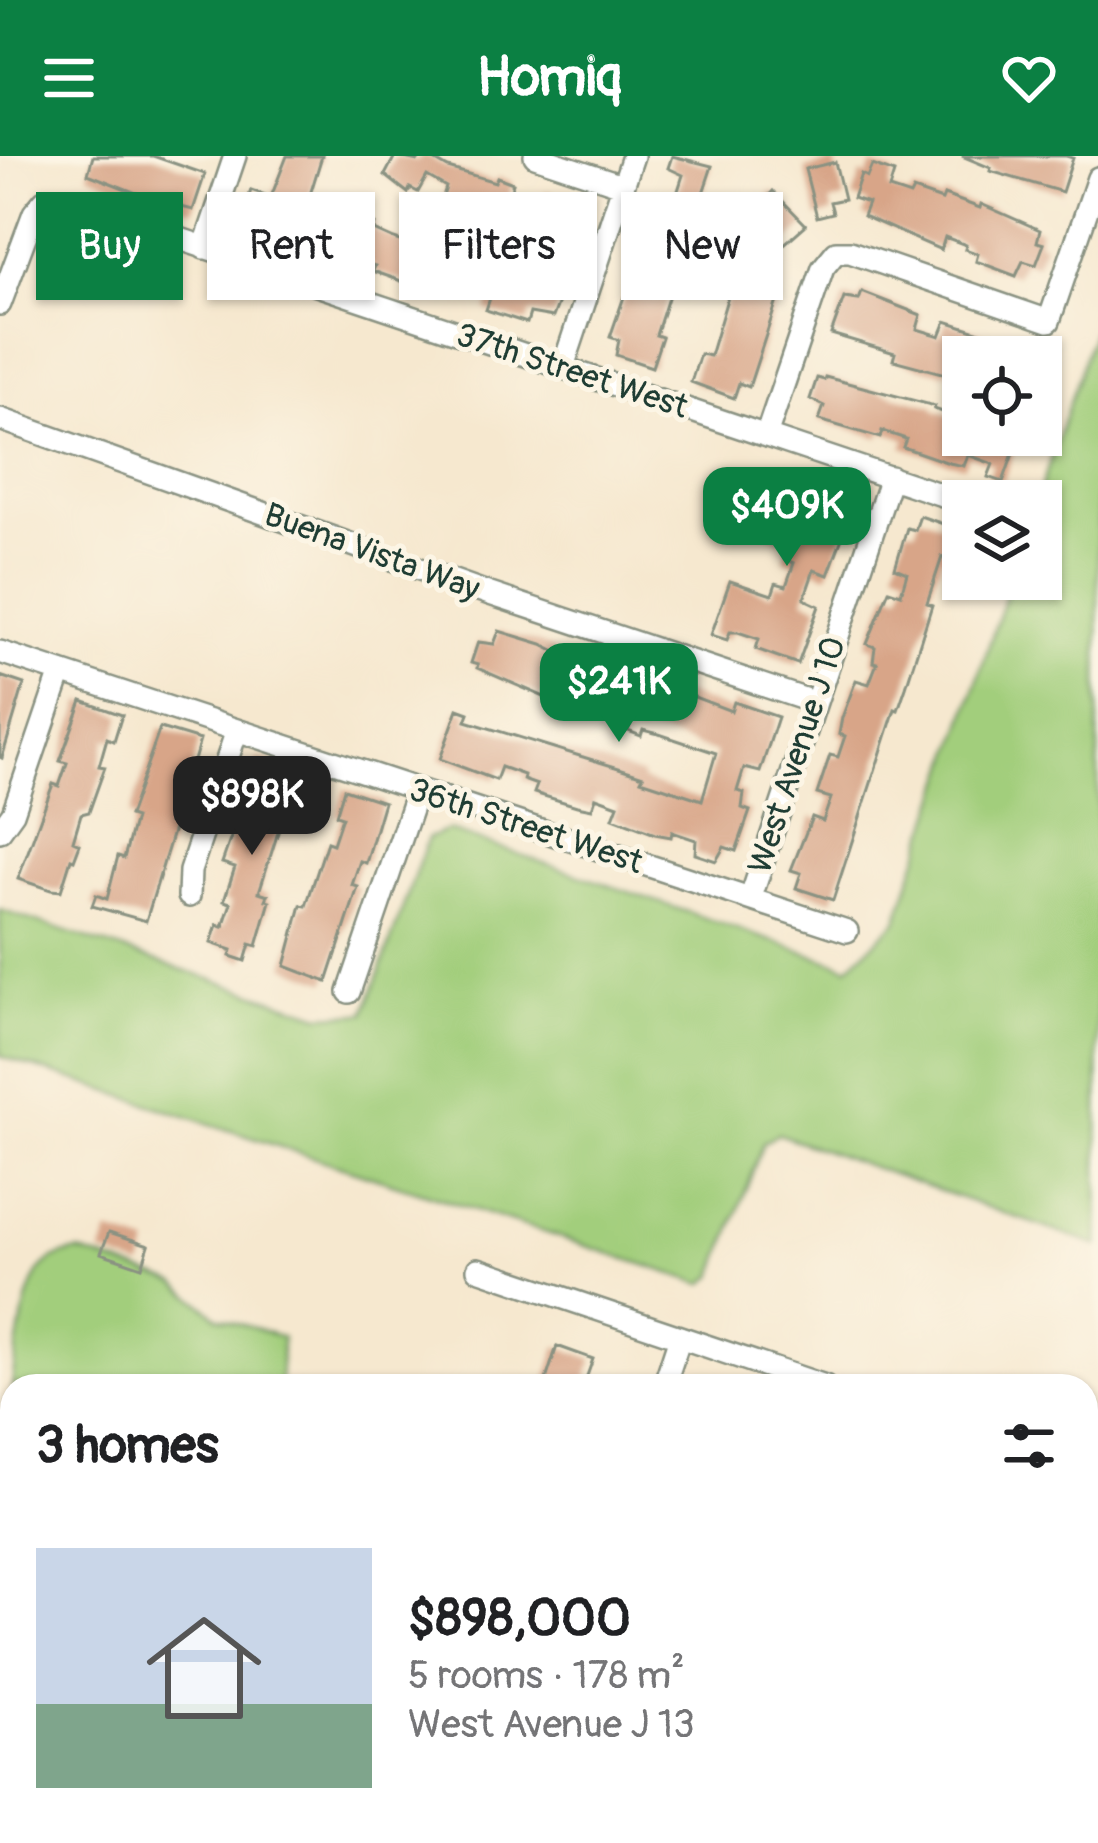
<!DOCTYPE html>
<html lang="en">
<head>
<meta charset="utf-8">
<style>
	body { margin:0; font-family:Pangolin,sans-serif; background:#f2f2f2; color:#202124; height:100vh; display:flex; flex-direction:column; font-size:45px; white-space:nowrap }
	* { box-sizing:border-box; margin:0 }
	p { font-size:39px; color:#757577 }
	.icon { flex:none; width:66px; height:66px; fill:none; stroke:currentColor; stroke-width:2; stroke-linecap:round; stroke-linejoin:round }
	.map { position:relative; flex:1; overflow:hidden }
	.panel { position:absolute; left:0px; top:1218px; width:1098px; height:471px; display:flex; flex-direction:column; background:#fff; border-radius:36px 36px 0 0; box-shadow:0 3px 9px #0004 }
	.panel>* { flex:none }
	.hud { position:absolute; left:36px; top:36px; width:1026px; height:108px; display:flex; gap:24px }
	.controls { position:absolute; left:942px; top:180px; display:grid; gap:24px }
	.controls a { display:grid; place-items:center; width:120px; height:120px; border-radius:0px; background:#fff; box-shadow:0 3px 9px #0004; font-size:60px }
	.price { position:absolute; translate:-50% -102px; padding:0 27px; border-radius:24px; background:#0b8043; color:#fff; font-size:39px; line-height:78px; filter:drop-shadow(0 3px 6px #0008) }
	.price::after { content:''; position:absolute; left:50%; top:72px; width:36px; height:27px; margin-left:-18px; background:inherit; clip-path:polygon(0 0,100% 0,50% 100%) }
	.price.active { background:#222; color:#fff }
	ul { padding:0; list-style:none }
	li { display:flex; align-items:center; gap:36px; height:300px; padding:0 36px }
	li+li { border-top:3px solid #e0e0e0 }
	li span { display:grid; place-items:center; flex:none; width:336px; height:240px; border-radius:0px; color:#555 }
	li>.icon { margin-inline-start:auto }
	span .icon { width:144px; height:144px; fill:#fffc; stroke-width:1 }
	li b { font-size:51px }
	h2 { display:flex; justify-content:space-between; align-items:center; height:144px; padding:0 36px; font-size:51px }
	.chip { padding:0 42px; border-radius:0px; background:#fff; box-shadow:0 3px 9px #0004; font-size:42px; line-height:108px }
	.chip.active { background:#0b8043; color:#fff }
	header { display:flex; justify-content:space-between; align-items:center; height:156px; padding:0 36px; background:#0b8043; color:#fff; font-size:54px; font-weight:700 }
	.map>svg:first-child { display:block }
	.green { fill:#a2ce7b; stroke:#608658; stroke-width:3 }
	.building { fill:#d8a588 }
	.lines { fill:none; stroke-linecap:round; stroke-linejoin:round }
	.minor-casing { stroke:#8a9282; stroke-width:26 }
	.minor { stroke:#fff; stroke-width:21 }
	.labels { text-anchor:middle; dominant-baseline:central; stroke-width:10; stroke-linejoin:round; paint-order:stroke }
	.street-label { font-size:33px; fill:#1f3d34; stroke:#fcf5e5 }
</style>
</head>
<body>
<header><svg class="icon" aria-label="menu" viewBox="0 0 24 24"><path d="M4 6h16M4 12h16M4 18h16"/></svg>Homiq<svg class="icon" aria-label="heart" viewBox="0 0 24 24"><path d="M12 20l-8-8c-3-5 5-10 8-4 3-6 11-1 8 4z"/></svg></header>
<div class="map">
<svg width="1098" height="1687" viewBox="0 0 1098 1687">
	<rect width="100%" height="100%" fill="#fcf5e5"/>
	<filter id="ink" filterUnits="userSpaceOnUse"><feTurbulence type="fractalNoise" baseFrequency=".00833" numOctaves="2"/><feDisplacementMap in="SourceGraphic" scale="24" xChannelSelector="R" yChannelSelector="G"/><feConvolveMatrix kernelMatrix="1 2 1 2 8 2 1 2 1" color-interpolation-filters="sRGB"/></filter>
	<filter id="wash" filterUnits="userSpaceOnUse"><feTurbulence type="fractalNoise" baseFrequency=".004" numOctaves="4" result="noise"/><feDisplacementMap in="SourceGraphic" scale="48" xChannelSelector="R" yChannelSelector="G"/><feGaussianBlur stdDeviation="2.7" result="paint"/><feColorMatrix in="noise" values="0 0 0 0 0 0 0 0 0 0 0 0 0 0 0 0 0 1.4 0 .05"/><feComposite in="paint" operator="in"/></filter>
	<g filter="url(#wash)">
		<rect width="100%" height="100%" fill="#f6e8cf"/>
		<path class="green" d="M 1098,160 L 1098,1090 L 778,978 L 763,987 L 714,1120 L 704,1128 L 0,900 L 0,754 L 321,859 L 365,857 L 428,682 L 448,674 L 848,811 L 897,765 L 1011,423 L 1041,423 L 1041,345 L 1037,345 Z
			M 78,1095 L 176,1127 L 218,1161 L 282,1181 L 280,1230 L 12,1230 C 15,1202 24,1131 43,1111 C 53,1101 65,1098 78,1095 Z
			M 12,1231 L 12,1349 L 0,1341 L 0,1282 Z
			M 0,1388 L 12,1392 L 12,1596 L 0,1591 Z"/>
		<g id="blocks">
			<path class="building" d="M 93,0 L 153,0 L 205,18 L 193,54 L 154,44 L 88,18 Z
				M 287,0 L 322,0 L 309,42 L 375,68 L 374,74 L 394,83 L 435,97 L 436,93 L 447,97 L 450,89 L 476,97 L 474,104 L 563,135 L 553,161 L 530,157 L 527,167 L 486,154 L 490,142 L 470,132 L 443,124 L 438,138 L 373,115 L 375,110 L 351,102 L 349,108 L 305,94 L 310,78 L 283,69 L 277,85 L 261,80 L 259,72 L 241,64 L 251,34 L 271,41 Z
				M 395,0 L 418,5 L 421,0 L 427,0 L 448,12 L 495,26 L 497,21 L 513,27 L 509,40 L 541,51 L 546,35 L 580,47 L 578,53 L 588,57 L 577,91 L 554,83 L 550,88 L 514,71 L 440,50 L 446,31 L 427,20 L 418,36 L 410,32 L 408,37 L 385,19 Z
				M 672,0 L 712,10 L 699,49 L 713,54 L 703,82 L 694,80 L 679,124 L 674,123 L 656,179 L 662,181 L 652,211 L 616,199 L 619,184 L 610,181 L 626,135 L 639,140 L 647,116 L 636,112 L 655,49 L 666,53 L 670,39 L 676,41 L 683,19 L 668,12 Z
				M 962,0 L 1066,0 L 1073,2 L 1062,36 L 990,15 L 991,12 Z
				M 835,6 L 844,43 L 830,46 L 833,57 L 817,61 L 805,13 Z
				M 872,9 L 894,17 L 889,33 L 910,40 L 913,34 L 942,44 L 944,39 L 980,52 L 981,48 L 1040,74 L 1037,86 L 1044,88 L 1036,109 L 1023,105 L 1016,120 L 976,105 L 978,98 L 965,93 L 966,89 L 945,81 L 941,94 L 863,60 L 868,47 L 853,42 L 861,18 L 867,21 Z
				M 773,35 L 806,69 L 781,91 L 755,63 L 764,55 L 759,50 Z
				M 752,86 L 777,94 L 764,106 L 783,112 L 774,138 L 779,139 L 749,231 L 739,227 L 734,242 L 691,226 L 700,198 L 710,200 L 733,123 Z
				M 862,136 L 921,159 L 917,173 L 940,180 L 946,165 L 992,180 L 1006,188 L 1001,201 L 963,201 L 963,220 L 946,214 L 945,218 L 893,204 L 895,197 L 831,178 L 844,142 L 859,144 Z
				M 825,221 L 935,250 L 934,253 L 963,263 L 963,279 L 1015,279 L 1013,285 L 1017,286 L 1003,326 L 988,321 L 993,308 L 968,299 L 964,310 L 949,307 L 903,291 L 906,283 L 882,275 L 880,282 L 819,264 L 824,250 L 810,243 L 817,222 L 824,224 Z
				M 767,317 L 782,322 L 779,333 L 805,342 L 808,333 L 818,335 L 820,329 L 841,336 L 839,352 L 852,356 L 828,419 L 814,414 L 804,443 L 819,450 L 798,508 L 756,493 L 759,483 L 738,476 L 730,476 L 727,484 L 711,479 L 730,425 L 772,439 L 776,427 L 786,430 L 794,407 L 784,403 L 790,386 L 748,371 Z
				M 920,360 L 958,373 L 948,403 L 942,401 L 927,447 L 932,449 L 906,531 L 898,554 L 895,553 L 833,744 L 796,732 L 801,717 L 791,714 L 812,661 L 823,665 L 831,642 L 817,638 L 830,599 L 838,601 L 845,580 L 839,578 L 842,562 L 856,524 L 869,528 L 877,507 L 873,506 L 875,491 L 867,488 L 889,434 L 901,438 L 907,417 L 895,412 L 907,372 L 915,374 Z
				M 499,475 L 542,488 L 556,495 L 554,501 L 576,509 L 579,501 L 622,516 L 618,529 L 639,536 L 641,533 L 655,538 L 658,527 L 731,555 L 734,546 L 778,561 L 760,616 L 744,612 L 737,635 L 744,637 L 742,652 L 750,655 L 736,695 L 724,691 L 716,705 L 695,698 L 696,684 L 672,676 L 671,681 L 655,678 L 613,662 L 618,649 L 596,641 L 592,653 L 577,650 L 534,637 L 537,629 L 523,624 L 524,619 L 501,611 L 496,624 L 440,603 L 458,553 L 469,557 L 466,565 L 622,613 L 643,620 L 641,624 L 702,644 L 716,597 L 659,578 L 643,574 L 641,580 L 628,575 L 630,570 L 601,560 L 603,554 L 581,547 L 579,553 L 549,543 L 477,512 L 478,509 L 471,507 L 478,486 L 494,488 Z
				M 0,520 L 24,528 L 2,602 L 0,601 Z
				M 82,545 L 122,559 L 114,585 L 107,582 L 99,610 L 105,611 L 89,656 L 81,658 L 73,685 L 80,688 L 74,704 L 71,703 L 61,735 L 51,734 L 18,723 L 53,628 L 59,630 L 67,607 L 60,605 Z
				M 160,572 L 200,584 L 182,646 L 176,644 L 168,667 L 175,669 L 146,765 L 92,750 L 96,739 L 107,743 L 118,700 L 124,702 L 135,662 L 129,660 Z
				M 258,604 L 297,617 L 289,643 L 283,641 L 274,668 L 280,670 L 259,736 L 268,739 L 266,744 L 270,745 L 257,790 L 250,788 L 245,805 L 230,800 L 232,794 L 211,787 L 217,769 L 223,771 L 231,747 L 224,745 L 235,711 L 222,707 Z
				M 344,633 L 384,646 L 366,707 L 360,705 L 352,729 L 358,731 L 327,826 L 285,810 L 301,749 L 306,750 L 327,686 L 333,688 L 342,661 L 336,659 Z
				M 109,1076 L 149,1089 L 142,1111 L 101,1097 Z
				M 557,1190 L 593,1203 L 587,1220 L 611,1230 L 544,1230 Z"/>
		</g>
	</g>
	<g filter="url(#ink)">
		<use href="#blocks" fill-opacity="0" stroke="#8a9282" stroke-width="3"/>
		<g class="lines">
			<g class="minor-casing">
				<path id="minor" d="M 535,0 L 622,29
					M 204,92 L 235,0
					M 0,148 L 34,57 L 44,45 L 64,44 L 963,346
					M 563,211 L 633,0
					M 0,263 L 490,438 L 813,546
					M 766,280 L 823,112 L 836,96 L 850,96 L 1049,165 L 1098,22
					M 0,496 L 847,775
					M 0,675 L 13,657 L 61,516
					M 189,740 L 190,715 L 237,574
					M 751,741 L 891,321
					M 349,836 L 417,636
					M 478,1113 L 825,1230
					M 664,1230 L 680,1181
					M 1086,1318 L 1098,1322
					M 1086,1420 L 1098,1386
					M 646,1677 L 677,1687
					M 868,1687 L 871,1677
					M 994,1687 L 997,1677"/>
			</g>
			<use href="#minor" class="minor"/>
		</g>
	</g>
	<g class="labels">
		<g class="street-label">
			<text transform="translate(572 215) rotate(18)">37th Street West</text>
			<text transform="translate(372 396) rotate(20)">Buena Vista Way</text>
			<text transform="translate(797 599) rotate(-72)">West Avenue J 10</text>
			<text transform="translate(526 670) rotate(18)">36th Street West</text>
		</g>
	</g>
</svg>
<div class="controls">
<a><svg class="icon" aria-label="locate" viewBox="0 0 24 24"><circle cx="12" cy="12" r="6"/><path d="M12 2v4M12 18v4M2 12h4M18 12h4"/></svg></a>
<a><svg class="icon" aria-label="layers" viewBox="0 0 24 24"><path d="M12 4l9 5-9 5-9-5zM3 14l9 5 9-5"/></svg></a>
</div>
<b class="price" style="left:787px;top:413px">$409K</b>
<b class="price" style="left:619px;top:589px">$241K</b>
<b class="price active" style="left:252px;top:702px">$898K</b>
<div class="hud">
<a class="chip active">Buy</a>
<a class="chip">Rent</a>
<a class="chip">Filters</a>
<a class="chip">New</a>
</div>
<section class="panel">
<h2>3 homes<svg class="icon" aria-label="filters" viewBox="0 0 24 24"><path d="M4 7h16M4 17h16"/><circle cx="9" cy="7" r="2"/><circle cx="15" cy="17" r="2"/></svg></h2>
<ul>
<li><span style="background:linear-gradient(#c9d6e8 65%,#7fa58c 0)"><svg class="icon" aria-label="home" viewBox="0 0 24 24"><path d="M3 11l9-7 9 7M6 9v11h12V9"/></svg></span><div><b>$898,000</b><p>5 rooms · 178 m²</p><p>West Avenue J 13</p></div></li>
</ul>
</section>
</div>
</body>
</html>
